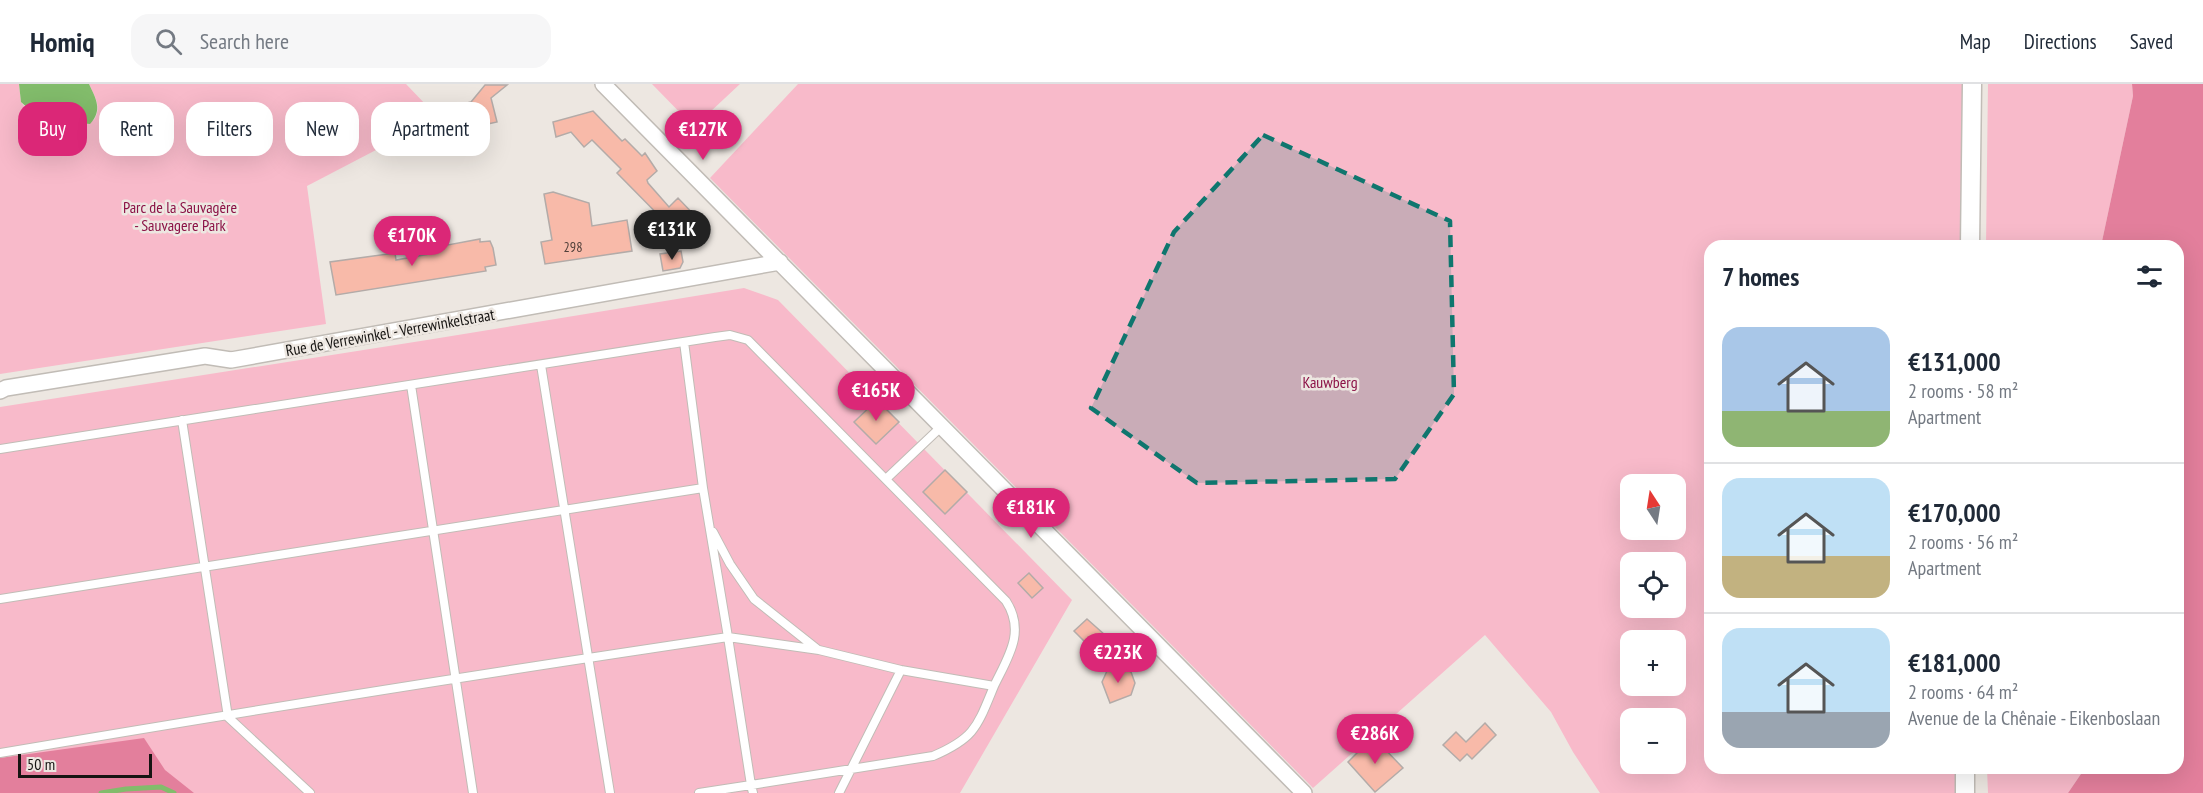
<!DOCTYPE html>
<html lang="en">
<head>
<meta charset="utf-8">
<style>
	body { margin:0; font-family:"PT Sans Narrow",sans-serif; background:#f6f6f7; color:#1f2937; height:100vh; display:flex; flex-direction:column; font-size:22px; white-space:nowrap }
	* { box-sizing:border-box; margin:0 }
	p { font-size:20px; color:#747a83 }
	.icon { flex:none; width:33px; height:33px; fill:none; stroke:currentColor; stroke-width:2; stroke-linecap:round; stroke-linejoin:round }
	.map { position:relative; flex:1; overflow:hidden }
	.side { position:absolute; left:1704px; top:156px; width:480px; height:534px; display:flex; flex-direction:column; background:#fff; border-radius:18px; box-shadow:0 6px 24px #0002 }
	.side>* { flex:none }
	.guide { position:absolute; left:18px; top:18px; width:570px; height:54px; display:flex; gap:12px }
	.needle { width:39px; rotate:348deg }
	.controls { position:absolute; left:1620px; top:390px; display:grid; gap:12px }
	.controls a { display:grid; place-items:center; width:66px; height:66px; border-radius:12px; background:#fff; box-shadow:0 6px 24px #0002; font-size:30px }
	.scale { position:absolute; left:18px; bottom:15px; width:134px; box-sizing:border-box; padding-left:6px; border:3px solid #161412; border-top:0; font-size:16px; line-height:21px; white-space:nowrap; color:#161412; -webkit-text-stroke:4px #ede7e1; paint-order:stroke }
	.price { position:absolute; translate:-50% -51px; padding:0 14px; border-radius:21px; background:#db2777; color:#fff; font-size:20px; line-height:39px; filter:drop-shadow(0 2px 3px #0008) }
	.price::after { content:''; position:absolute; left:50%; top:36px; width:18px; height:14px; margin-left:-9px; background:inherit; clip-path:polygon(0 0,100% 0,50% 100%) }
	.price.on { background:#222; color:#fff }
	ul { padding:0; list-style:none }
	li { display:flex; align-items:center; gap:18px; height:150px; padding:0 18px }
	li+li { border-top:2px solid #e0e1e3 }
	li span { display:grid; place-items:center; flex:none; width:168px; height:120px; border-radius:18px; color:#555 }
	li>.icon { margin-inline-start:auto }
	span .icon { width:72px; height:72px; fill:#fffc; stroke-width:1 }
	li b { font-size:26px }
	h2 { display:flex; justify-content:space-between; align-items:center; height:72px; padding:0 18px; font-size:26px }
	.pill { padding:0 21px; border-radius:18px; background:#fff; box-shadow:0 6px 24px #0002; font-size:21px; line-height:54px }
	.pill.on { background:#db2777; color:#fff }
	header { display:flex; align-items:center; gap:36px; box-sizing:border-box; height:84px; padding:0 30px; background:#fff; border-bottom:2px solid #e0e1e3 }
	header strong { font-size:28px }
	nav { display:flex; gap:33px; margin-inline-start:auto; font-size:21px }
	.search { width:420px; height:54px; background:#f6f6f7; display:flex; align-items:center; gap:15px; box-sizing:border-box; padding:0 21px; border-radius:18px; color:#747a83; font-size:22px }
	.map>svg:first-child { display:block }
	.green { fill:#f8baca; fill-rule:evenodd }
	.forest { fill:#e37f9c }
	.water { fill:#82bc6b }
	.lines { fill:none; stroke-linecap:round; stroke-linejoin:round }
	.stream { stroke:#82bc6b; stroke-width:5 }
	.building { fill:#f8baa9; stroke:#b3aba8; stroke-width:1.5 }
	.service-casing { stroke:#c1bcb6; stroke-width:10 }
	.minor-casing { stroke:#c1bcb6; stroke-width:18 }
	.tertiary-casing { stroke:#c1bcb6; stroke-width:21 }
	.service { stroke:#fff; stroke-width:8 }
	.minor { stroke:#fff; stroke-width:15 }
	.tertiary { stroke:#fff; stroke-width:18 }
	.marked { fill:#0f766e; fill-opacity:0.2; stroke:#0f766e; stroke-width:4.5; stroke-dasharray:12 8; stroke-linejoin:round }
	.labels { text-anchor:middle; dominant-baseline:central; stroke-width:5; stroke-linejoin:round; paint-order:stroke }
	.number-label { font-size:14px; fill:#4e3e38 }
	.park-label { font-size:16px; fill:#8b1246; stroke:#ede7e1 }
	.street-label { font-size:16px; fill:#161412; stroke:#ede7e1 }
</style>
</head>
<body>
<header>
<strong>Homiq</strong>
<div class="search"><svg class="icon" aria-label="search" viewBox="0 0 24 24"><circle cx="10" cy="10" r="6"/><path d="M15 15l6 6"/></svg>Search here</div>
<nav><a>Map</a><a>Directions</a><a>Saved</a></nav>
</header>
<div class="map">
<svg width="2203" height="709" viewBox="0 0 2203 709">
	<rect width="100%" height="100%" fill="#ede7e1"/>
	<path class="green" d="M 0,0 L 19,0 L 21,18 L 25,23 L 58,31 L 79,39 L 94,36 C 102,23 95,13 89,0 L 406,0 L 428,23 L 445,51 L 376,66 L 307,102 L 326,240 L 0,290 Z
		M 652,0 L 740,0 L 694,43 Z
		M 798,0 L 1964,0 L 1964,162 L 1710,162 L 1710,684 L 1957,684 L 1956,709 L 1600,709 L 1573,668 L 1551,628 L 1485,551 L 1313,704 L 710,94 ZM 1630,400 L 1676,400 L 1676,446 L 1630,446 ZM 1630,478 L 1676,478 L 1676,524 L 1630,524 ZM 1630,556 L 1676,556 L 1676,602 L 1630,602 ZM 1630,634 L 1676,634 L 1676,680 L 1630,680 Z
		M 1988,0 L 2132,0 L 2133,12 L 2101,162 L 1986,162 Z
		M 744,204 L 778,216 L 1072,516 L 960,709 L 0,709 L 0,323 L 427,256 Z
		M 1987,684 L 2085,684 L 2068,709 L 1988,709 Z"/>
	<path class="forest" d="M 2132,0 L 2203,0 L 2203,709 L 2068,709 L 2085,684 L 2178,684 L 2178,162 L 2101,162 L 2133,12 Z
		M 144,654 L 165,686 L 194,709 L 0,709 L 0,674 Z"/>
	<path class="water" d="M 19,0 L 89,0 C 96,15 103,26 90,40 C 78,39 69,34 57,31 C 44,27 30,28 21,18 Z"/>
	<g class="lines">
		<path class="stream" d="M 101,709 L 126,705 L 161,703 L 174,709"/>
	</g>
	<path class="building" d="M 485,1 L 507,1 L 491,14 L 497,38 L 483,41 L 482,34 L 477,35 L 476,31 L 462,35 L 461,30 L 449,23 L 471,18 Z
		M 593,27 L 622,57 L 625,55 L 642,72 L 645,69 L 657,87 L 647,96 L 648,99 L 669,123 L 678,114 L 701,138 L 683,156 L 617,89 L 621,85 L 592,56 L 584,63 L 571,48 L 556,53 L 553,38 Z
		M 721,29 L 736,45 L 721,61 L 705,45 Z
		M 553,108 L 589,119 L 592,142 L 627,136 L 632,167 L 545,180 L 541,158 L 552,156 L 544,110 Z
		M 480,155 L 480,158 L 490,157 L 493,164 L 496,181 L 485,183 L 486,187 L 336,211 L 330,178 L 395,169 L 396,176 L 435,169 L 433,160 L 447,158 L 448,161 Z
		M 681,167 L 683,178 L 680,184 L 663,187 L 660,170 Z
		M 877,316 L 899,338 L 876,360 L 854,338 Z
		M 945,386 L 967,408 L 945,430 L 923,408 Z
		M 1029,489 L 1043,504 L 1032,514 L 1018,499 Z
		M 1087,535 L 1105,551 L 1093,563 L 1090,563 L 1074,547 Z
		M 1119,582 L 1131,588 L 1135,599 L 1131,611 L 1110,619 L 1102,598 L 1107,587 Z
		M 1485,639 L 1496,651 L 1472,675 L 1467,670 L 1460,677 L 1443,661 L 1456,648 L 1466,658 Z
		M 1371,655 L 1380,664 L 1382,662 L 1403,684 L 1375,708 L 1348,678 Z"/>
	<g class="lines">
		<g class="service-casing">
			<path id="service" d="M 684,258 L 703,404
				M 541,281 L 610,709
				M 411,301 L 473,709
				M 182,336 L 228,633 L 310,709
				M 0,365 L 715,253 L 730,251 L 748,256 L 1006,517 C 1026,548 1008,573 994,602 L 901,586 L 819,566 L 728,553 L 703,404 L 0,515
				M 886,395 L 942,342
				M 713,448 L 730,480 L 754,515 L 817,565
				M 0,669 C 242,628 485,589 728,553 L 751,701 L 933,672 C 975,654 977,643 994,602
				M 699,709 L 751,701 L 753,709
				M 839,709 L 901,586"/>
		</g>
		<g class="minor-casing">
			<path id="minor" d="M 603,0 L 1304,709
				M 0,307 L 6,304 L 205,272 L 231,276 L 780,178"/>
		</g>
		<g class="tertiary-casing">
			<path id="tertiary" d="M 1970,162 L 1972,0
				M 1965,709 L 1965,684"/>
		</g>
		<use href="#service" class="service"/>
		<use href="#minor" class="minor"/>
		<use href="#tertiary" class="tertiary"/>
	</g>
	<path class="marked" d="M 1263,51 L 1450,137 L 1454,310 L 1395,395 L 1197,399 L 1091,324 L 1174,148 Z"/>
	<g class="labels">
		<g class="number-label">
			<text x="573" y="163">298</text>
		</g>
		<g class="park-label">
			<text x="180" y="123">Parc de la Sauvagère<tspan x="180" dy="18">- Sauvagere Park</tspan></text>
			<text x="1330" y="298">Kauwberg</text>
		</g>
		<g class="street-label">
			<text transform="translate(390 248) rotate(-10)">Rue de Verrewinkel - Verrewinkelstraat</text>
		</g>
	</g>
</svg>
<div class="controls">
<a><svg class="needle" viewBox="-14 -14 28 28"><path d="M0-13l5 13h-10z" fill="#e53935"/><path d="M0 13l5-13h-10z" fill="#747a83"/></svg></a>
<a><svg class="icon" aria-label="locate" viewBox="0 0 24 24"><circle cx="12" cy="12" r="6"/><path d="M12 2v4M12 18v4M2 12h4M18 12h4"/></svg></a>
<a>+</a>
<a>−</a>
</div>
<div class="scale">50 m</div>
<b class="price" style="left:703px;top:77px">€127K</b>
<b class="price on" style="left:672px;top:177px">€131K</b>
<b class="price" style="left:412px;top:183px">€170K</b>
<b class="price" style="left:876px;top:338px">€165K</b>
<b class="price" style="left:1031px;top:455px">€181K</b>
<b class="price" style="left:1118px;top:600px">€223K</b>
<b class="price" style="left:1375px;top:681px">€286K</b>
<div class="guide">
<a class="pill on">Buy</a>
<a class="pill">Rent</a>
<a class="pill">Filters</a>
<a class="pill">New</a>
<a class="pill">Apartment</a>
</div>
<section class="side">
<h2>7 homes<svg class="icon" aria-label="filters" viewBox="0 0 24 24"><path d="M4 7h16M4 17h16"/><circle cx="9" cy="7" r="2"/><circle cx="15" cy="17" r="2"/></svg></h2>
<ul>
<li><span style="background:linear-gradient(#a9c7e8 70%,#8fb573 0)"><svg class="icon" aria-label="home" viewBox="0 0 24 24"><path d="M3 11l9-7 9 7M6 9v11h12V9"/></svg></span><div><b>€131,000</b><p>2 rooms · 58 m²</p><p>Apartment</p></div></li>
<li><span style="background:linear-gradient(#bfe0f5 65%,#c2b280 0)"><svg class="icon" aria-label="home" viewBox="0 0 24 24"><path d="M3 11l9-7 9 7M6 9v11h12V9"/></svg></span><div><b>€170,000</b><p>2 rooms · 56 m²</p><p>Apartment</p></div></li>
<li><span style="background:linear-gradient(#bfe0f5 70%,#9aa5b1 0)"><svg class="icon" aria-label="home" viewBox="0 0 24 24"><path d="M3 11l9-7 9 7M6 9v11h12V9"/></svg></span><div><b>€181,000</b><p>2 rooms · 64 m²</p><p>Avenue de la Chênaie - Eikenboslaan</p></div></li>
</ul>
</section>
</div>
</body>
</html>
